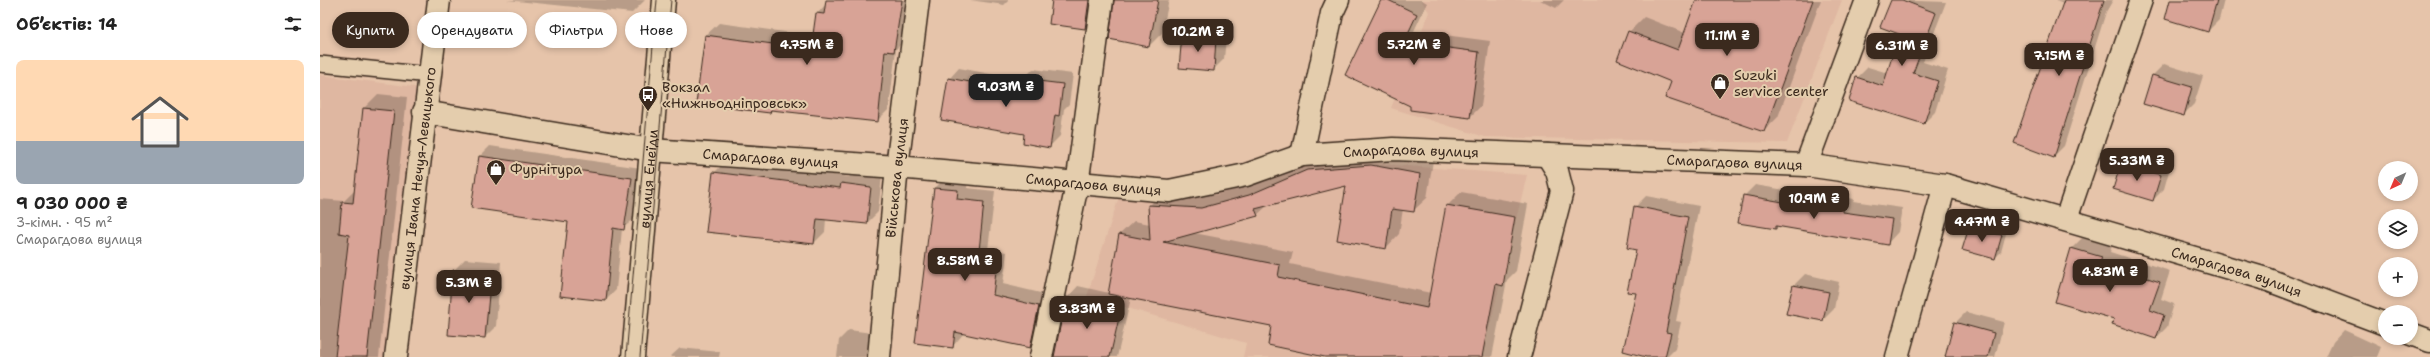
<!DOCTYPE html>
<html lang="uk">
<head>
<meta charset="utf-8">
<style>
	body { margin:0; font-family:"Shantell Sans",sans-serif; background:#f6f6f6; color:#222; height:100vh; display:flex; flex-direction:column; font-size:15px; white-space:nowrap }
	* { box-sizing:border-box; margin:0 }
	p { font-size:13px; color:#767676 }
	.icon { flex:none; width:22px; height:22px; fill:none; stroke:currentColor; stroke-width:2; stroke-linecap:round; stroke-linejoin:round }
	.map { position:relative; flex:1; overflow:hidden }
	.drawer { display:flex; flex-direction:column; background:#fff; width:320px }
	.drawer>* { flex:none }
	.guide { position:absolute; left:12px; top:12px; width:380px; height:36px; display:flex; gap:8px }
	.needle { width:26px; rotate:224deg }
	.tools { position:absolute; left:2058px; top:161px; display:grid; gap:8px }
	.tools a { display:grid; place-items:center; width:40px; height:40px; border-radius:50%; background:#fff; box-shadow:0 2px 6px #0003; font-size:20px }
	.price { position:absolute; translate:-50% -34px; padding:0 9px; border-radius:8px; background:#3b2a1e; color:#fff; font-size:13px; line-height:26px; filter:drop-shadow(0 1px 2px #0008) }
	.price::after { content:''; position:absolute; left:50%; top:24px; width:12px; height:9px; margin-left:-6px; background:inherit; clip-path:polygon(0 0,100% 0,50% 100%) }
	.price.on { background:#222; color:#fff }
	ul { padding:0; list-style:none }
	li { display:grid; align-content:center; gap:8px; height:212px; padding:0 16px }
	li+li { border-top:1px solid #e0e0e0 }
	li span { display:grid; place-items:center; height:124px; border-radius:8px; color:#555 }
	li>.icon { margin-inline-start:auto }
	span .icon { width:72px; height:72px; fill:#fffc; stroke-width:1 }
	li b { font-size:17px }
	h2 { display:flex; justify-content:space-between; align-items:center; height:48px; padding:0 16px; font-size:17px }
	.tag { padding:0 14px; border-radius:18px; background:#fff; box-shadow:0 2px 6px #0003; font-size:14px; line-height:36px }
	.tag.on { background:#3b2a1e; color:#fff }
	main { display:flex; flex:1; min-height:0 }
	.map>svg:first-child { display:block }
	.built { fill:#dfb7a1 }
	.shadow { fill:#0003 }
	.building { fill:#d8a396; stroke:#3b2a1e }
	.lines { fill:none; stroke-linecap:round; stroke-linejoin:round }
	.service-casing { stroke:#3b2a1e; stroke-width:18 }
	.pedestrian-casing { stroke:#3b2a1e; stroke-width:25 }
	.minor-casing { stroke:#3b2a1e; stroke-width:25 }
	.tertiary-casing { stroke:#3b2a1e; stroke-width:25 }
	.service { stroke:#e4cdad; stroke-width:15 }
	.pedestrian { stroke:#e4cdad; stroke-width:22 }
	.minor { stroke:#e4cdad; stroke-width:22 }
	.tertiary { stroke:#e4cdad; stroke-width:22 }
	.tram { stroke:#3b2a1e; stroke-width:1 }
	.labels { text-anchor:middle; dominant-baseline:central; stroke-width:4; stroke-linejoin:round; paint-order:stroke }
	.poi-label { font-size:14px; fill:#3b2a1e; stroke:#e4cdad; text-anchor:start }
	.street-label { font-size:14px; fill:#3b2a1e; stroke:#e4cdad }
</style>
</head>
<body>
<main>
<section class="drawer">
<h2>Об’єктів: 14<svg class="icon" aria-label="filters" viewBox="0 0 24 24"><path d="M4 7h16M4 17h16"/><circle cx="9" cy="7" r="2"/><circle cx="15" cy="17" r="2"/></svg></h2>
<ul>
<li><span style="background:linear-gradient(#ffd9b3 65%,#9aa5b1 0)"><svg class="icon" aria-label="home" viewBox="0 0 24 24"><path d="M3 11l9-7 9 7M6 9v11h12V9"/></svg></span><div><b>9 030 000 ₴</b><p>3-кімн. · 95 m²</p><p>Смарагдова вулиця</p></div></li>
</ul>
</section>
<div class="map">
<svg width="2110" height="357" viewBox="0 0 2110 357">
	<rect width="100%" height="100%" fill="#e6c4aa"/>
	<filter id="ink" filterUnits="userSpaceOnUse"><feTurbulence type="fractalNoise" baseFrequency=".025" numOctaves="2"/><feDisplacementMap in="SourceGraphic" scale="8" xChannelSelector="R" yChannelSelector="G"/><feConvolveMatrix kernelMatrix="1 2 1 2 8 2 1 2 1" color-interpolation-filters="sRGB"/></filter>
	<g filter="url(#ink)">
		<path class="built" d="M 1101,0 L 1522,0 L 1467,143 L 1165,137 L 1071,108 L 1109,12 Z
			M 0,75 L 102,88 L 68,357 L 0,357 Z
			M 1047,163 L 1207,175 L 1162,357 L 923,357 L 926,343 L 767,296 L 799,197 L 986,165 Z"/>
		<path class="shadow" d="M 187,0 L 325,0 L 312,13 Z
			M 507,0 L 586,0 L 585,13 L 590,13 L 586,39 L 576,49 L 569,109 L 557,121 L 453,109 L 450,112 L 386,35 L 399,23 L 494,36 L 497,14 L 506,4 Z
			M 650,0 L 689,0 L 684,5 Z
			M 733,0 L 781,0 L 778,15 L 765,28 Z
			M 795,0 L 849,0 L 842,33 L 829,46 Z
			M 1062,0 L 1102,0 L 1107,3 L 1094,31 L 1170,41 L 1161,106 L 1150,117 L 1091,109 Z
			M 1220,0 L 1244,0 L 1236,8 Z
			M 1377,0 L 1501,0 L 1458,117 L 1444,131 L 1352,81 L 1309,32 L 1324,17 L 1365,33 Z
			M 1572,0 L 1626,2 L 1603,62 L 1628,70 L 1615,112 L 1604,123 L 1537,78 L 1548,67 L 1568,73 L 1580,33 Z
			M 1733,0 L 1793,0 L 1786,12 L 1744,146 L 1734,156 L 1744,4 Z
			M 1851,0 L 1904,0 L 1899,20 L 1888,31 Z
			M 874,24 L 907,27 L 904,59 L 893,70 L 863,35 Z
			M 1844,64 L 1883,76 L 1874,104 L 1863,115 L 1833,75 Z
			M 639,68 L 702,80 L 713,69 L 753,74 L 749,104 L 744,109 L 740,136 L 729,147 L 706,134 L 629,79 Z
			M 58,94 L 87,97 L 59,357 L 0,357 L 0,199 L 24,201 L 35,190 L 44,108 Z
			M 170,146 L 321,168 L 314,219 L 302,229 L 296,290 L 286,300 L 249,221 L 160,156 Z
			M 1813,152 L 1851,164 L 1844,189 L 1833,200 L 1802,163 Z
			M 1002,157 L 1113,161 L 1107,198 L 1093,211 L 1083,209 L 1079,234 L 1066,248 L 1028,185 L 948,205 L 937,215 L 874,233 L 973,252 L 970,264 L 1111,293 L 1127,206 L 1141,192 L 1208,204 L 1196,271 L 1187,280 L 1172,357 L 1009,357 L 953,326 L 811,298 L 797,357 L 740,357 L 747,298 L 758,286 L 789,293 L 800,234 L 814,221 L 830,224 L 829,206 L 843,192 L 895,195 L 944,182 Z
			M 405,162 L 529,177 L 533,173 L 562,176 L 558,212 L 547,223 L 506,219 L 505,232 L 494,243 L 394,173 Z
			M 626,177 L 648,180 L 647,188 L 675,191 L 668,250 L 687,252 L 683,284 L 729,295 L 721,336 L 710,347 L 644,333 L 633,346 L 615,188 Z
			M 1435,185 L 1490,194 L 1492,192 L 1534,199 L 1533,201 L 1582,208 L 1578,232 L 1567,244 L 1458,225 L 1455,228 L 1424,196 Z
			M 1326,196 L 1379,206 L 1356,321 L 1361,322 L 1355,349 L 1347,357 L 1331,357 L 1317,293 L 1315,207 Z
			M 1656,221 L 1687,230 L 1681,252 L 1675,258 L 1643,249 L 1650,227 Z
			M 1762,238 L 1792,246 L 1790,252 L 1850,271 L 1841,299 L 1854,304 L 1847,327 L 1836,338 L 1795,318 L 1751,249 Z
			M 145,259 L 181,262 L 176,326 L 165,337 L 134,270 Z
			M 1485,274 L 1519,282 L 1514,309 L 1503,320 L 1474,285 Z
			M 1646,312 L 1684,322 L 1675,357 L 1626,357 L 1635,323 Z
			M 529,330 L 552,333 L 549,357 L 517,357 L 519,340 Z
			M 2024,330 L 2061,347 L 2057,357 L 2006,357 L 2013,342 Z
			M 360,348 L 400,352 L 399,357 L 350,357 Z"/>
		<path class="building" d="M 506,0 L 582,0 L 574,52 L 565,51 L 558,122 L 451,110 L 450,113 L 376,104 L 385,35 L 491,49 L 496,13 L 504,14 Z
			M 732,0 L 769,0 L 765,29 L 729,24 Z
			M 794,0 L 838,0 L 829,47 L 789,39 Z
			M 1061,0 L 1068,0 L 1097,14 L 1084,42 L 1159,52 L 1150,118 L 1090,110 L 1090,106 L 1025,75 Z
			M 1376,0 L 1493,0 L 1444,132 L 1345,98 L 1351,82 L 1297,60 L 1308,31 L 1358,50 Z
			M 1571,0 L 1582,0 L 1616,13 L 1593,73 L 1618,81 L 1604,124 L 1529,101 L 1536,77 L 1563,86 L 1579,34 L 1560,27 Z
			M 1744,0 L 1784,0 L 1734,158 L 1694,143 Z
			M 1850,0 L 1897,0 L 1888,32 L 1845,19 Z
			M 862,35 L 896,38 L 894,71 L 859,68 Z
			M 1832,75 L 1872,87 L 1864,116 L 1823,104 Z
			M 628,78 L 700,91 L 702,79 L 743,84 L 739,116 L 735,115 L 730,148 L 703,143 L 704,134 L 621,120 Z
			M 43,108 L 74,111 L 47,357 L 15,357 L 29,235 L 19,233 L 22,202 L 33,203 Z
			M 159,156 L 312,178 L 304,230 L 293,228 L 286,301 L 240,296 L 248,222 L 151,208 Z
			M 1801,163 L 1841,175 L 1833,201 L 1793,189 Z
			M 1051,165 L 1100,174 L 1094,212 L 1072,209 L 1066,249 L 1017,240 L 1026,186 L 935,209 L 938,216 L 843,242 L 960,265 L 958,277 L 1107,308 L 1126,205 L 1195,217 L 1183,286 L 1176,284 L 1162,357 L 1005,357 L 948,345 L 951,326 L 788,294 L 799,234 L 830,240 L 828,205 L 881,208 L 929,195 L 987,170 Z
			M 393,172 L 520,188 L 521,183 L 551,187 L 547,224 L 497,219 L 494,244 L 386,232 Z
			M 614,188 L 638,190 L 637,199 L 664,202 L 658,261 L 677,263 L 673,295 L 719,306 L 710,348 L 635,332 L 633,348 L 595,343 Z
			M 1423,195 L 1480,205 L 1480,202 L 1523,209 L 1523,212 L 1572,219 L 1568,245 L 1456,226 L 1456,229 L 1418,223 Z
			M 1314,206 L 1368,217 L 1346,332 L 1351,333 L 1345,357 L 1326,357 L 1303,351 L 1316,293 L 1307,292 L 1316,250 L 1307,248 Z
			M 1649,227 L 1682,235 L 1675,259 L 1642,250 Z
			M 1751,248 L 1782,257 L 1780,263 L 1840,282 L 1830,310 L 1844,315 L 1836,339 L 1792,324 L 1794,319 L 1735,302 Z
			M 133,270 L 171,273 L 165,338 L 128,335 Z
			M 1473,285 L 1509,292 L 1503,321 L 1466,314 Z
			M 746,297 L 801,309 L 790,357 L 734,357 Z
			M 1634,322 L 1674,333 L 1668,357 L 1625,357 Z"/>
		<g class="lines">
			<g class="service-casing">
				<path id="service" d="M 0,64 L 110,75"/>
			</g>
			<g class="pedestrian-casing">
				<g id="pedestrian">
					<path id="s1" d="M 313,357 L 344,0"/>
				</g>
			</g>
			<g class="minor-casing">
				<g id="minor">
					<path id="s2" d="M 104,112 L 331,150 L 577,167 L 849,191 L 926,175 L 982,155 L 1073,149 L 1486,165 L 1625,185 L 1943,278 L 2065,324"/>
					<path d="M 982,155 L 1012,13 L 1018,0"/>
					<path d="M 1486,165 L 1547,0"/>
					<path d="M 1746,219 L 1821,0"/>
					<path d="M 2091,334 L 2110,341"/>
					<path id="s3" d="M 559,357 L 577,167 L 598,0"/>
					<path d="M 721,357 L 757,185 L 782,0"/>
					<path d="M 1199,357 L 1242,191 L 1237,171 L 1227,155"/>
					<path d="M 1577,357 L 1625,185"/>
				</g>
			</g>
			<g class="tertiary-casing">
				<g id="tertiary">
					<path id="s4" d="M 76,357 L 119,0"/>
				</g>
			</g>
			<use href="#service" class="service"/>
			<use href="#pedestrian" class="pedestrian"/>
			<use href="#minor" class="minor"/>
			<use href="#tertiary" class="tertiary"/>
			<path class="tram" d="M 306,357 L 337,0
				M 320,357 L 351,0"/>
		</g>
	</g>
	<defs>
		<g id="shop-pin" transform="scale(1)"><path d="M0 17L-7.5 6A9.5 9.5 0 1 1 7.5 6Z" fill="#3b2a1e" stroke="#e4cdad"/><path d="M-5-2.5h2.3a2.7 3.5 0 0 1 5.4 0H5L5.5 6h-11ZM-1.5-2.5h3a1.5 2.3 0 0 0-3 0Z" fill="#fff"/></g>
		<g id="bus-pin" transform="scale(1)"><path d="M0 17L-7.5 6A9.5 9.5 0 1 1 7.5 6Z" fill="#3b2a1e" stroke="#e4cdad"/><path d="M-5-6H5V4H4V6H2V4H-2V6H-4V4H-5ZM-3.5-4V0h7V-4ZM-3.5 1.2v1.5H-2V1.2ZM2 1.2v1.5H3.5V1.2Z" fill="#fff"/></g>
	</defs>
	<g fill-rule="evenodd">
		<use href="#shop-pin" x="1400" y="83"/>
		<use href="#bus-pin" x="328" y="95"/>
		<use href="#shop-pin" x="176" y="169"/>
	</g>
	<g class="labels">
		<g class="poi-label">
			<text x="1414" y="75">Suzuki<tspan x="1414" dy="16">service center</tspan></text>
			<text x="342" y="87">Вокзал<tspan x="342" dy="16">«Нижньодніпровськ»</tspan></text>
			<text x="190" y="169">Фурнітура</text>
		</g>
		<g class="street-label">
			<text stroke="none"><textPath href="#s2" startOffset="997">Смарагдова вулиця</textPath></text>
			<text stroke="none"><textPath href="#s2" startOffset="350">Смарагдова вулиця</textPath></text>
			<text stroke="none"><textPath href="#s2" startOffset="1321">Смарагдова вулиця</textPath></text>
			<text stroke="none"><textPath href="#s3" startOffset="180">Військова вулиця</textPath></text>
			<text stroke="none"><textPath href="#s4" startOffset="180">вулиця Івана Нечуя-Левицького</textPath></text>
			<text stroke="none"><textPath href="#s1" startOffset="179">вулиця Енеїди</textPath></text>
			<text stroke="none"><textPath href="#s2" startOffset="674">Смарагдова вулиця</textPath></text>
			<text stroke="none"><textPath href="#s2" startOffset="1837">Смарагдова вулиця</textPath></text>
		</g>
	</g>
</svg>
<div class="tools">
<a><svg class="needle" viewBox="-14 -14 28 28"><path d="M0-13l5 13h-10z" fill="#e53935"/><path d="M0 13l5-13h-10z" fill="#767676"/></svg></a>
<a><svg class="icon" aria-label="layers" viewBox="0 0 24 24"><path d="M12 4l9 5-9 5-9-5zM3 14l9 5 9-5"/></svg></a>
<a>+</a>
<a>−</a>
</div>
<b class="price" style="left:878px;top:53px">10.2M ₴</b>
<b class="price" style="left:1407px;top:57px">11.1M ₴</b>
<b class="price" style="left:487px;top:66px">4.75M ₴</b>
<b class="price" style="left:1094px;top:66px">5.72M ₴</b>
<b class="price" style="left:1582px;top:67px">6.31M ₴</b>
<b class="price" style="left:1739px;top:77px">7.15M ₴</b>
<b class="price on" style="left:686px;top:108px">9.03M ₴</b>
<b class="price" style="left:1817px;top:182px">5.33M ₴</b>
<b class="price" style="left:1494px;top:220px">10.9M ₴</b>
<b class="price" style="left:1662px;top:243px">4.47M ₴</b>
<b class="price" style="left:645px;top:282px">8.58M ₴</b>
<b class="price" style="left:1790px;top:293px">4.83M ₴</b>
<b class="price" style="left:149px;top:304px">5.3M ₴</b>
<b class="price" style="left:767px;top:330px">3.83M ₴</b>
<div class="guide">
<a class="tag on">Купити</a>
<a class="tag">Орендувати</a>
<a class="tag">Фільтри</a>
<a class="tag">Нове</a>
</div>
</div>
</main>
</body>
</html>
